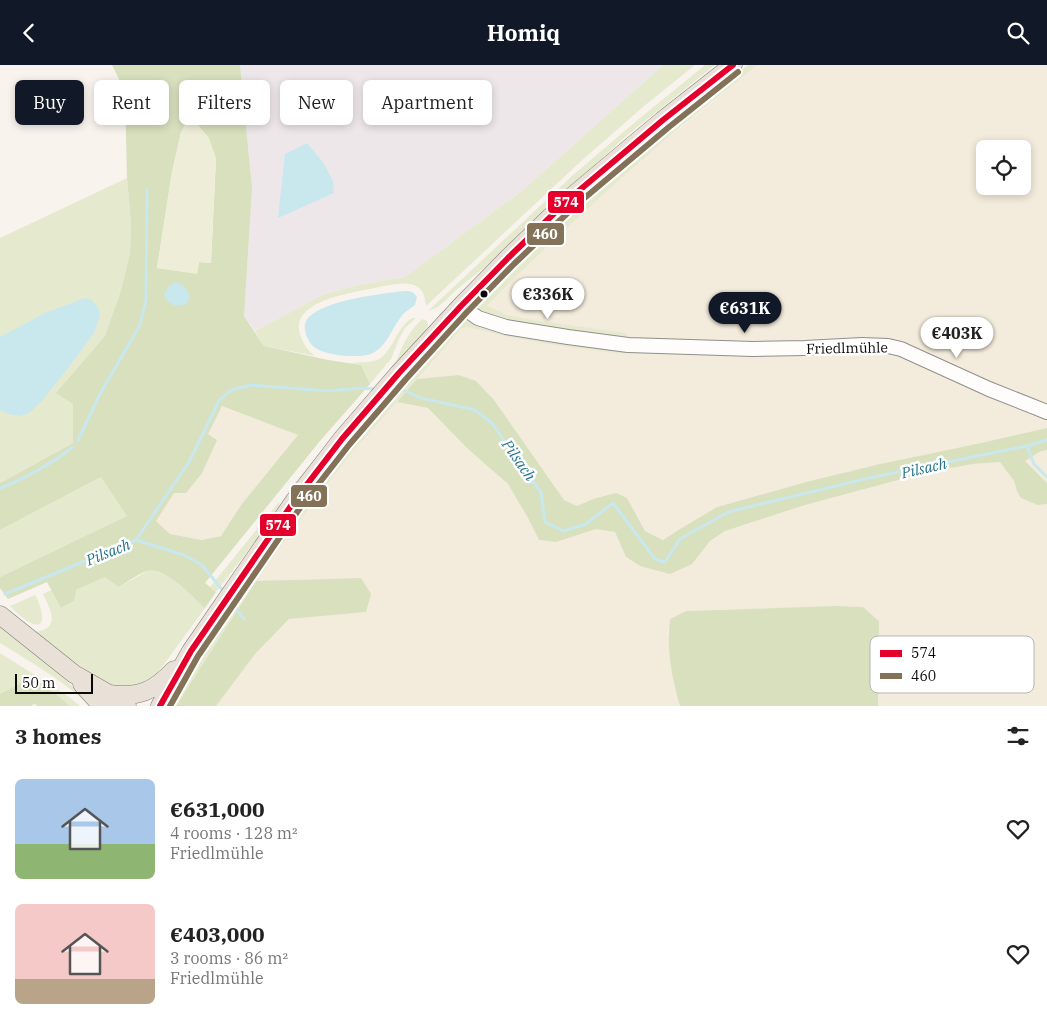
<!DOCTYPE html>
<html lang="en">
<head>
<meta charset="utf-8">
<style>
	body { margin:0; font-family:"IBM Plex Serif",serif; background:#f2f2f2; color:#222; height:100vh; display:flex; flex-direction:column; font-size:19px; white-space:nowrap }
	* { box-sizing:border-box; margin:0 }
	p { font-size:16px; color:#767676 }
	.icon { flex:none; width:28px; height:28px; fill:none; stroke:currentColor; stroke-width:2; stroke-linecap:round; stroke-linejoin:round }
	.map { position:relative; height:641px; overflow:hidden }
	.side { display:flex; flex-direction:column; background:#fff; flex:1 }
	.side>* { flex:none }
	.hud { position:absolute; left:15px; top:15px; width:500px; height:45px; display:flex; gap:10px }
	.fabs { position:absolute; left:976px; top:75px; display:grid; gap:10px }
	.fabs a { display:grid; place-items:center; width:55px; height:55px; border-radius:8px; background:#fff; box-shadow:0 2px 8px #0003; font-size:25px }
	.scale { position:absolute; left:15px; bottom:12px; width:78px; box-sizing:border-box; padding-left:5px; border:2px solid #090909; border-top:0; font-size:14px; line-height:18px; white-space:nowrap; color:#090909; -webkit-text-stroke:4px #fff; paint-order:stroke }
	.price { position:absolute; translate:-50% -42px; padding:0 11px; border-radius:18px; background:#fff; color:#222; font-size:16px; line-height:32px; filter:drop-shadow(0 1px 2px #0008) }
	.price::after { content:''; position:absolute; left:50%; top:30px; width:15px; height:11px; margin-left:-8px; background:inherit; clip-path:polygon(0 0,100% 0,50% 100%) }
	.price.current { background:#111827; color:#fff }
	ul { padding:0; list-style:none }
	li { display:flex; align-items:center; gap:15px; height:125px; padding:0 15px }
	li span { display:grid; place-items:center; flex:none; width:140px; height:100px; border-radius:8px; color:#555 }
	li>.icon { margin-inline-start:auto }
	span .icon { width:60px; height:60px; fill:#fffc; stroke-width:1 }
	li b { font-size:21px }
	h2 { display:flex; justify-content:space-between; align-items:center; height:60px; padding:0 15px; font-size:21px }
	.tag { padding:0 18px; border-radius:8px; background:#fff; box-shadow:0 2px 8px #0003; font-size:18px; line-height:45px }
	.tag.current { background:#111827; color:#fff }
	header { display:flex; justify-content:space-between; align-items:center; height:65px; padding:0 15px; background:#111827; color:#fff; font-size:22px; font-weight:700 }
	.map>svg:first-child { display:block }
	.industrial { fill:#eee7ea }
	.farmland { fill:#f3ebdb; fill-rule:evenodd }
	.green { fill:#e5eacf }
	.forest { fill:#d8e0be; fill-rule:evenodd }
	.pitch { fill:#eeeed8 }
	.water { fill:#c8e8ee }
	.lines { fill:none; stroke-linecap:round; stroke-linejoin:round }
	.stream { stroke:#c8e8ee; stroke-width:3 }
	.minor-casing { stroke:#918e8c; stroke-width:16 }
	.major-casing { stroke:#7e7c79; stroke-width:19 }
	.minor { stroke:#fefdfc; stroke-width:14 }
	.major { stroke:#e9e1d8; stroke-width:18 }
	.bus-1-casing { stroke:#fff; stroke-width:10 }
	.bus-2-casing { stroke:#fff; stroke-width:10 }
	.bus-1 { stroke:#e4002b; stroke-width:6 }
	.bus-2 { stroke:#837158; stroke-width:6 }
	.bus-dot { fill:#090909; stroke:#fff; stroke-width:2 }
	.labels { text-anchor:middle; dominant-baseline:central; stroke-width:5; stroke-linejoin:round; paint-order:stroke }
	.street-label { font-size:14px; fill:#090909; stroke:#fff }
	.water-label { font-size:15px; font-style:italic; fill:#22738c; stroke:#fff }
	.key { fill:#fff; stroke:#b5b5b5; stroke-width:1 }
	.key-label { font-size:14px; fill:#090909 }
	.line-badge { stroke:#fff; stroke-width:2 }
	.badge-label { font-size:14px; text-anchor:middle; font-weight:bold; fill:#fff }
</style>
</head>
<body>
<header><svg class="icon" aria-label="back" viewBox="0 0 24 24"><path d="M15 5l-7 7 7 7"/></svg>Homiq<svg class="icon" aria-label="search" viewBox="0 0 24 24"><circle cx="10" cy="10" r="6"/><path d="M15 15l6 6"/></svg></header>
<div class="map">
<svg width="1047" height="641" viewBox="0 0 1047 641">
	<rect width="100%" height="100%" fill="#f8f3ed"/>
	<path class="industrial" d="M 240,0 L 663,0 L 523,125 L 405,212 L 358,220 L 322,230 L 255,266 L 244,251 L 252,123 Z"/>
	<path class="farmland" d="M 758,0 L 1047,0 L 1047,363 L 981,378 L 880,399 L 810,416 L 717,442 L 680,464 L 663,475 L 645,466 L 627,433 L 593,434 L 577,441 L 564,435 L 494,335 L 476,316 L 459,310 L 417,314 L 461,264 L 467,262 L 508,272 L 547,279 L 626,268 L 533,255 L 507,250 L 486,242 L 527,200 L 574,155 L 658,81 ZM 985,84 L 1022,84 L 1022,121 L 985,121 Z
		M 397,337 L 428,343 L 468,384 L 508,419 L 528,453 L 539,475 L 556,477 L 596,464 L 615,467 L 626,492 L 640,501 L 692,499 L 710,476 L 725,466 L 805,440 L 928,407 L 973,399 L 1000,397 L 1014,416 L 1017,426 L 1038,440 L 1047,439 L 1047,641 L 878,641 L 879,556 L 863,542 L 835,541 L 686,546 L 670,554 L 668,567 L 674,619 L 680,641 L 216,641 L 255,589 L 289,554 L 366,547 L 360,513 L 256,516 L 291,467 L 352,387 Z
		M 222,341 L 298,370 L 241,440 L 221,471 L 202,475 L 170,469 L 156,456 L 174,427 L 207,369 Z
		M 1047,385 L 1047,418 L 1025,396 L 1039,387 Z"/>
	<path class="green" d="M 663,0 L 695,0 L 643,42 L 579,98 L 426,241 C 425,233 424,225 416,221 C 406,215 382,222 370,224 C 349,228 290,237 300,269 C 303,278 307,285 315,291 L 264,281 L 255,266 L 322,230 L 358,220 L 405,212 L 523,125 Z
		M 705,0 L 715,0 L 626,71 L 490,198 L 461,221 L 438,242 L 428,246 L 573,110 L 640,53 Z
		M 748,0 L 758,0 C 724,27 690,53 657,82 C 598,133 541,185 487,241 L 507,250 L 533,255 L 627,268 L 626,275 L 492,254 L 477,244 L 510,206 L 519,192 L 545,167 L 681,52 Z
		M 127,113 L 131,158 L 130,188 L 121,225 L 105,271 L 57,328 L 73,338 L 73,378 L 0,418 L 0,173 Z
		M 412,253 L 416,253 L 405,263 L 399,274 L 391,294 L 370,319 L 361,300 L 350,298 C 359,297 371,298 379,294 C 394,285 395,264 412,253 Z
		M 422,254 L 427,256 L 428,260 C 425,272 403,290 394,300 C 360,341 326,383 293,425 L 287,427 L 397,295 C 403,278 409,267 422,254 Z
		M 458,255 L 470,255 L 625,284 L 625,289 L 547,279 L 508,272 L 467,262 L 461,264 L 397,337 L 352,387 L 291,467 L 256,516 L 176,641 L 171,641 L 184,617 L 270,481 L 366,356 Z
		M 101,412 L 128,451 L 0,512 L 0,465 Z
		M 279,437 L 280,442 L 277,448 L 216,527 L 210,522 Z
		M 156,504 L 170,511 L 205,543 L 162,602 L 153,613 L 143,620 L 120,624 L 102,616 L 64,590 L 35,567 C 61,563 51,546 43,529 L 52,525 L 61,542 L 76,525 L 106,511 L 119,522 L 147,506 Z
		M 35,530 C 39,536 50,564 33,559 C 25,556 16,547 10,541 Z
		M 0,562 L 39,592 L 95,641 L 89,641 C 64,615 30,597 0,578 Z
		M 0,588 L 68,631 L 80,641 L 70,641 C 57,630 40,612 22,618 C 14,621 7,626 0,629 Z"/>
	<path class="forest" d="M 112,0 L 240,0 L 252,123 L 244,251 L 264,281 L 328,295 L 361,300 L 370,319 L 320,376 L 205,518 L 216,527 L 205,543 C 192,532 164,500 147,506 C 138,509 127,517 119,522 L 105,512 L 76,525 L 74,536 L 61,543 L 47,517 L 8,534 L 0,523 L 0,512 L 127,451 L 101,412 L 0,465 L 0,418 L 73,378 L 73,339 L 56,328 L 105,271 L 121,225 L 130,188 L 131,158 L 127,113 L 125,26 ZM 181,67 L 216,93 L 211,198 L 199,197 L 197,208 L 157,203 L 172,107 ZM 222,341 L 298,370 L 241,440 L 221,471 L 202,475 L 170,469 L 156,456 L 174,428 L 186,428 L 202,408 L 217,375 L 208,369 Z
		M 459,310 L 476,316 L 494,335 L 564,435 L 577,441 L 593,434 L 616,428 L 627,433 L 645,466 L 663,475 L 680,464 L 717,442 L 810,416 L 880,399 L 981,378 L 1047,363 L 1047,385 L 1039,387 L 1025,396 L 1047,418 L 1047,439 L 1038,440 L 1021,433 L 1017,426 L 1014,416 L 1000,397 L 973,399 L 928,407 L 805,440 L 725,466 L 710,476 L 692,499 L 670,509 L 640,501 L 626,492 L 615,467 L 596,464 L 556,477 L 539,475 L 528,453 L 508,419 L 468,384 L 428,343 L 397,337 L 417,314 Z
		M 361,513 L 371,529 L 366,547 L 289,554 L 255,589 L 216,641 L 176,641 L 256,516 Z
		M 835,541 L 863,542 L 879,556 L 878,641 L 680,641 C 672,614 666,582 670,554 L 686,546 Z
		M 23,617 L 40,618 L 56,629 L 70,641 L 38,641 L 34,639 L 31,641 L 0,641 L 0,629 Z"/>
	<path class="pitch" d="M 190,50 L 209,73 L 216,93 L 211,198 L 199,197 L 197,209 L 157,203 L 172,107 L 181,67 Z"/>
	<path class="water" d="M 307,78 L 323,97 L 333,116 L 334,128 L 278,153 L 285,89 Z
		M 175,217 C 184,220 187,223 190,232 L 186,239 C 176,242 167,240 164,230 L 168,222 Z
		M 404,226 C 410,226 413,226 417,232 L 415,240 C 410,244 404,247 401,252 C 392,263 387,281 373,288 C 360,294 326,291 314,282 C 310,279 308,274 306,270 C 304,263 304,257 309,252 C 326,235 380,229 404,226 Z
		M 85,233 L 92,235 L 99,244 L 100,251 L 94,268 L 65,307 L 41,337 L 29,348 L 20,351 L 8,349 L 0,345 L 0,272 L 45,248 Z"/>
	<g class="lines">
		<path class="stream" d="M 393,324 L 401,324 L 421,333 L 475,345 L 493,359 L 518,397 L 541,427 L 545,457 L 564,466 L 586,459 L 613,438 L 655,494 L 665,497 L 680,474 L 728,447 L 869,413 L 1027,381 L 1047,375
			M 78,375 L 100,329 L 140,260 L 146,235 L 147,125
			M 1027,381 L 1034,399 L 1047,412
			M 0,423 C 23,415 54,397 73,382
			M 136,475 L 184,490 L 202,500 L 224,527
			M 5,529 L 136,475 L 189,397 L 219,336 L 231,325 L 251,320 L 327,326 L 360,323 L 376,324
			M 231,537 L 244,554"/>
		<g class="minor-casing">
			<path id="minor" d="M 461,241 L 478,253 L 506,262 L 568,272 L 628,280 L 753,284 L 805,283 L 862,280 L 888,281 L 901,284 L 989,324 L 1047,347"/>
		</g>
		<g class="major-casing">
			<path id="major" d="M 0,550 L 74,609 L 109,629 L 127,641
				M 82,619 L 102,641
				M 109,629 C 139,633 154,626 174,605
				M 160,641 L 191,586 L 295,435 L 342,374 L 399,308 L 461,241 L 508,193 L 569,134 L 663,55 L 733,0"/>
		</g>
		<use href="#minor" class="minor"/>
		<use href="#major" class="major"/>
		<g class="bus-1-casing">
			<path id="bus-1" d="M 160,641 L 191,586 L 295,435 L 342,374 L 399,308 L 461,241 L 508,193 L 569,134 L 663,55 L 733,0"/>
		</g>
		<g class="bus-2-casing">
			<path id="bus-2" d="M 170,641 L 198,591 L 302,440 L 349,380 L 406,314 L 467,247 L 514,199 L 575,141 L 669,62 L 738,7"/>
		</g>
		<use href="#bus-1" class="bus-1"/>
		<use href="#bus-2" class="bus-2"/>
	</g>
	<circle class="bus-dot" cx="484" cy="229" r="4.5"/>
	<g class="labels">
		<g class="street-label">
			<text transform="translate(847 283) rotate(-1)">Friedlmühle</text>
		</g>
		<g class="water-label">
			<text transform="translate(519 395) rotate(55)">Pilsach</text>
			<text transform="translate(924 403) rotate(-13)">Pilsach</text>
			<text transform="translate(108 487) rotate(-22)">Pilsach</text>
		</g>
	</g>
	<rect x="870" y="571" width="164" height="57" rx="8" class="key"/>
	<rect x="880" y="585" width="22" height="7" fill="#e4002b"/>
	<rect x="880" y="608" width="22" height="6" fill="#837158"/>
	<g class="key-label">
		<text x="911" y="593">574</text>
		<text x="911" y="616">460</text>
	</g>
	<g class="line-badge">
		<rect x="547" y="125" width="38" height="24" rx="5" fill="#e4002b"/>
		<rect x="526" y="157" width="39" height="24" rx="5" fill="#837158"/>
		<rect x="290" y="419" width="38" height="24" rx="5" fill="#837158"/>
		<rect x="259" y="448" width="38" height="24" rx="5" fill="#e4002b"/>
	</g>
	<g class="badge-label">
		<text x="566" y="142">574</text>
		<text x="545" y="174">460</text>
		<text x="309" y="436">460</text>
		<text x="278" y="465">574</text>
	</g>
</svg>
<div class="fabs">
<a><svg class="icon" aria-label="locate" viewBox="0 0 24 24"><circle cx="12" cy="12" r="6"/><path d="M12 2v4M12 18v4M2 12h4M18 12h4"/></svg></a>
</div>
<div class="scale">50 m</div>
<b class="price" style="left:548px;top:255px">€336K</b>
<b class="price current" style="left:745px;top:269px">€631K</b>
<b class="price" style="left:957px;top:294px">€403K</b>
<div class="hud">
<a class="tag current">Buy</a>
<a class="tag">Rent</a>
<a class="tag">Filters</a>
<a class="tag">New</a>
<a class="tag">Apartment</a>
</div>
</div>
<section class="side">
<h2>3 homes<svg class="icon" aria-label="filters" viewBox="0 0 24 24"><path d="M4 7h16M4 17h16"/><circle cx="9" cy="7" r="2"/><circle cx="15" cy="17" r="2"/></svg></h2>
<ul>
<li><span style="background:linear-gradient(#a9c7e8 65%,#8fb573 0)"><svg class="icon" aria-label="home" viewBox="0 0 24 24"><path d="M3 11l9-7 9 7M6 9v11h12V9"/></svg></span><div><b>€631,000</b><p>4 rooms · 128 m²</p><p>Friedlmühle</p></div><svg class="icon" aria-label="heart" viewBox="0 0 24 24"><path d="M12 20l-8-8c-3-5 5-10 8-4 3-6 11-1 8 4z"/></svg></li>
<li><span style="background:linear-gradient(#f6c9c9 75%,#b9a48a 0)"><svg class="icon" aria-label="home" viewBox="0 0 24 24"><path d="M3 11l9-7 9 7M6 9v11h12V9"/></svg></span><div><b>€403,000</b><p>3 rooms · 86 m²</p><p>Friedlmühle</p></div><svg class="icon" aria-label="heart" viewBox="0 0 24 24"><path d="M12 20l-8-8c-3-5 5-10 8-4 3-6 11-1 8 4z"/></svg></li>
</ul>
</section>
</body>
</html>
